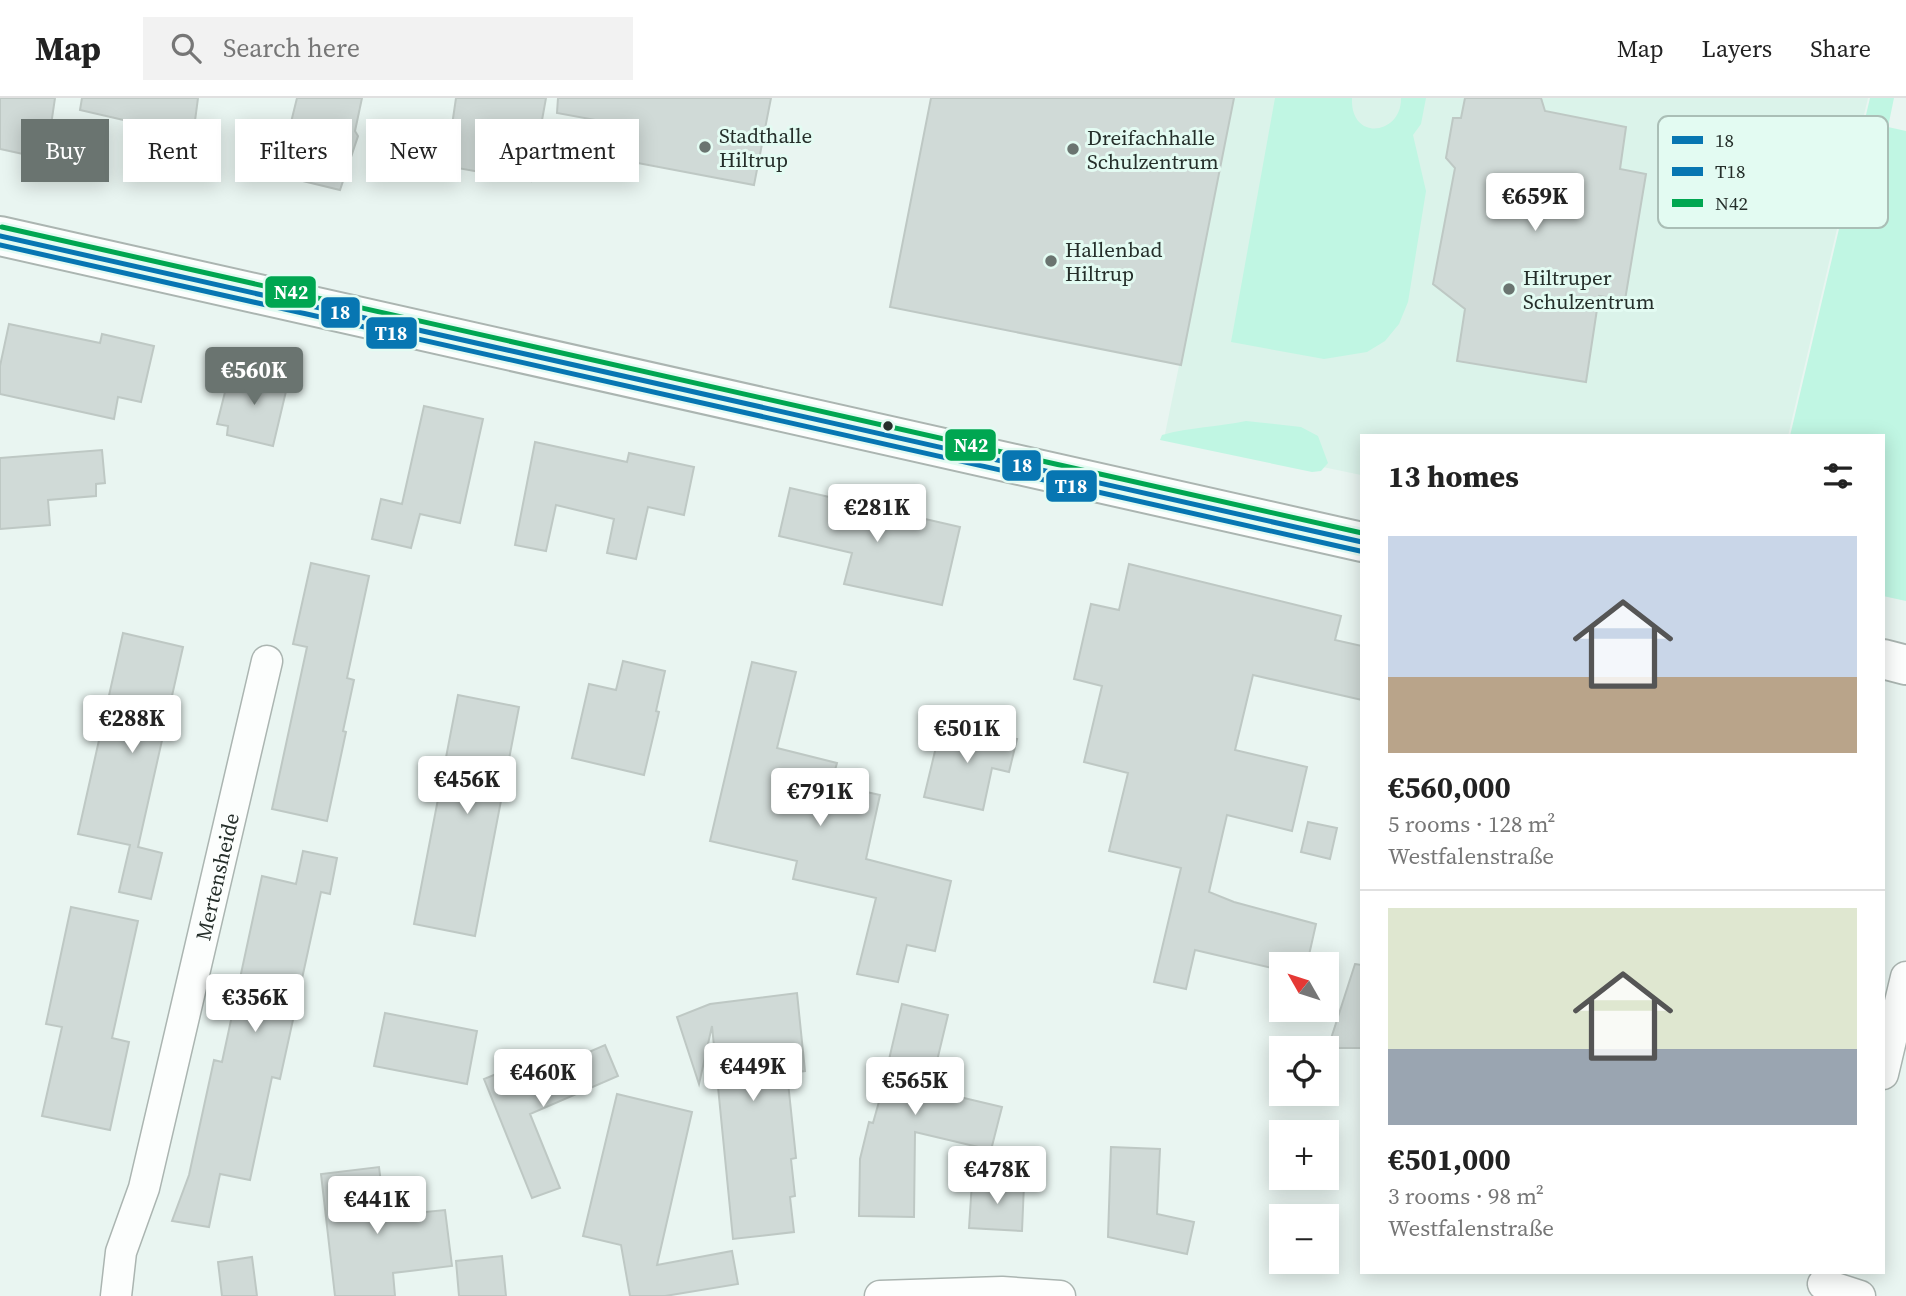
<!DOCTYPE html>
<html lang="en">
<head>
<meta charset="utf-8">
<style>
	body { margin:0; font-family:"Source Serif 4",serif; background:#f2f2f2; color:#222; height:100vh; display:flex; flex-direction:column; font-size:26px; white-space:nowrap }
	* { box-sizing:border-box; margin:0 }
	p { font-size:23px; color:#767676 }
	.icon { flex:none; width:38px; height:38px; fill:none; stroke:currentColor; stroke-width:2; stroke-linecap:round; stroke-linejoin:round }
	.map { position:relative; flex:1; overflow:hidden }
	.details { position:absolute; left:1360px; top:336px; width:525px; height:840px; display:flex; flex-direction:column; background:#fff; border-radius:0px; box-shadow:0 4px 18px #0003 }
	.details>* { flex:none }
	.hud { position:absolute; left:21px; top:21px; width:665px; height:63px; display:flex; gap:14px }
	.needle { width:46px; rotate:309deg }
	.tools { position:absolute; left:1269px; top:854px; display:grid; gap:14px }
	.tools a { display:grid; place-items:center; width:70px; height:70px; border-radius:0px; background:#fff; box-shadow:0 4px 18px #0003; font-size:35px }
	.price { position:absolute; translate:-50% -60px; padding:0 16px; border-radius:7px; background:#fff; color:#222; font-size:23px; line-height:46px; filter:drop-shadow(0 2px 4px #0008) }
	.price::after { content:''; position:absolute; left:50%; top:42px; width:21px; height:16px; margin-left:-10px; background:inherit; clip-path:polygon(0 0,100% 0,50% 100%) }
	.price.on { background:#6a7470; color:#fff }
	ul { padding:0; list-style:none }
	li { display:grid; align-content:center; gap:14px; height:371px; padding:0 28px }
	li+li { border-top:2px solid #e0e0e0 }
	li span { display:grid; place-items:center; height:217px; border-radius:0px; color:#555 }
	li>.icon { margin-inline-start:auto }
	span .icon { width:126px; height:126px; fill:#fffc; stroke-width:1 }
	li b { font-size:30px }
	h2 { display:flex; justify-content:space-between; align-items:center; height:84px; padding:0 28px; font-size:30px }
	.tag { padding:0 24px; border-radius:0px; background:#fff; box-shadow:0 4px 18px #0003; font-size:24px; line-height:63px }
	.tag.on { background:#6a7470; color:#fff }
	header { display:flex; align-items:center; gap:42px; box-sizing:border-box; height:98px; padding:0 35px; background:#fff; border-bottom:2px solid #e0e0e0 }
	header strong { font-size:33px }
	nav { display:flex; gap:38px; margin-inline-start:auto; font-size:24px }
	.search { width:490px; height:63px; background:#f2f2f2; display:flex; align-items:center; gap:18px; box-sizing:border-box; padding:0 24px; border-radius:0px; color:#767676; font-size:26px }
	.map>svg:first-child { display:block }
	.built { fill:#dbf3ea }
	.green { fill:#c0f6e3 }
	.building { fill:#d0dad7; stroke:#bec8c4; stroke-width:2 }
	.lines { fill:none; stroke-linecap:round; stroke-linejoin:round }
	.minor-casing { stroke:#abb5b1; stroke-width:33 }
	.primary-casing { stroke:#abb5b1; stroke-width:42 }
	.minor { stroke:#fcfefd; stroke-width:30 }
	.primary { stroke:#fcfefd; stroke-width:38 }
	.bus-1-casing { stroke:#e3fbf2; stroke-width:10 }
	.bus-2-casing { stroke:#e3fbf2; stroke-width:10 }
	.bus-3-casing { stroke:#e3fbf2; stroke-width:10 }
	.bus-1 { stroke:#0776b2; stroke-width:5 }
	.bus-2 { stroke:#0776b2; stroke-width:5 }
	.bus-3 { stroke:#00a651; stroke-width:5 }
	.poi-dot { fill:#6a7470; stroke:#e3fbf2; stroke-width:2.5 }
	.bus-dot { fill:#252e2a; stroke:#e3fbf2; stroke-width:2.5 }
	.labels { text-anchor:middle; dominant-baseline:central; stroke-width:6; stroke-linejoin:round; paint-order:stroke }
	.poi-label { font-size:21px; fill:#252e2a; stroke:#e3fbf2; text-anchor:start }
	.street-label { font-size:21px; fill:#252e2a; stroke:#e3fbf2 }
	.key { fill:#e3fbf2; stroke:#aabeb6; stroke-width:2 }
	.key-label { font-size:19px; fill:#252e2a }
	.line-badge { stroke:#e3fbf2; stroke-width:2.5 }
	.badge-label { font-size:19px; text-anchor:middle; font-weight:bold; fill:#fff }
</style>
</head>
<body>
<header>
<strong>Map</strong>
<div class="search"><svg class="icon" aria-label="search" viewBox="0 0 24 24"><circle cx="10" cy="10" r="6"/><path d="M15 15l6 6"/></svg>Search here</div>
<nav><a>Map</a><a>Layers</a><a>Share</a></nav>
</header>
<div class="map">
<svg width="1906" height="1198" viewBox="0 0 1906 1198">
	<rect width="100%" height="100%" fill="#e9f5f1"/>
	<path class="built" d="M 1234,0 L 1868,0 L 1788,338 L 1362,338 L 1361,377 L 1165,336 Z"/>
	<path class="green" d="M 1275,0 L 1352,0 C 1350,44 1402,37 1401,0 L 1426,0 L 1421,26 L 1413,37 L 1426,93 L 1408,204 L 1399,226 L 1385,243 L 1367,254 L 1324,261 L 1231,244 Z
		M 1870,0 L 1894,0 L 1888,29 L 1906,33 L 1906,503 L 1883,498 L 1883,338 L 1790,338 Z
		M 1246,323 L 1301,329 L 1318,338 L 1328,365 L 1321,373 L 1312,374 L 1160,342 L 1162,337 C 1190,329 1218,329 1246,323 Z"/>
	<path class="building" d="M 0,0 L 55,0 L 46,61 L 0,51 Z
		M 82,0 L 198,0 L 193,38 L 80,12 Z
		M 297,0 L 362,0 L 355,33 L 358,38 L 340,92 L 278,77 Z
		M 456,0 L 546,0 L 531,83 L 446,68 Z
		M 558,0 L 771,0 L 754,87 L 606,59 L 612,25 L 557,15 Z
		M 931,0 L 1234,0 L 1181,267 L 890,209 Z
		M 1465,0 L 1541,0 L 1545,13 L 1626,29 L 1620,71 L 1646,76 L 1625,202 L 1599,198 L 1586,284 L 1457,263 L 1465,211 L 1433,186 L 1455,70 L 1446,60 L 1453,20 L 1461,20 Z
		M 9,226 L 100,245 L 102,236 L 154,248 L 141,304 L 118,299 L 114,321 L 0,296 L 0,268 Z
		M 238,273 L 261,279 L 268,273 L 284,276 L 287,289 L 273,348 L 227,337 L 228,328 L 217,326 L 226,290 L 233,291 Z
		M 424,308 L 483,321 L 460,425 L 420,416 L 411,450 L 372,441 L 381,401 L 402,406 Z
		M 535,344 L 627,364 L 629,355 L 694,369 L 684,417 L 648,409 L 636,461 L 607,455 L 614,421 L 556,407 L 546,453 L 515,447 Z
		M 102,352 L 105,385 L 96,386 L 96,398 L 48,402 L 50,427 L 0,431 L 0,360 Z
		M 790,390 L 960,429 L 942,507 L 844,486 L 852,455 L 779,438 Z
		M 311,465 L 369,478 L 347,580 L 354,582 L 343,633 L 346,634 L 327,723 L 272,711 L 307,549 L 293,546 Z
		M 1129,466 L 1341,518 L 1335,542 L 1362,548 L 1362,602 L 1253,577 L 1235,652 L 1307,669 L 1292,733 L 1227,717 L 1209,794 L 1234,804 L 1316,826 L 1307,866 L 1281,866 L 1281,872 L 1195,852 L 1186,891 L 1154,884 L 1181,770 L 1109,753 L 1128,675 L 1084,664 L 1102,588 L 1074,581 L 1091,506 L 1119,512 Z
		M 123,535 L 183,549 L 138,749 L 162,755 L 151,801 L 119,794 L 130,747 L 78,736 Z
		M 623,563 L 665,573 L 656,613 L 659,614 L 644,677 L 572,660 L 589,586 L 616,592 Z
		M 752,564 L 796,574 L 777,650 L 837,665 L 831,686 L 880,697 L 866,761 L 951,783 L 935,853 L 907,847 L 898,884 L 857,876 L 876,800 L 793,781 L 797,763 L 710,743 Z
		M 458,597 L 519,609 L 475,838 L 414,826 Z
		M 942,624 L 1017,641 L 1009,674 L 992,670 L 983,712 L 924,699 Z
		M 1308,724 L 1337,730 L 1330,761 L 1301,754 Z
		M 303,753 L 337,760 L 330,796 L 321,794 L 280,981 L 272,979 L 250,1082 L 220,1076 L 209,1129 L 172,1123 L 189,1077 L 214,962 L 222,964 L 262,778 L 296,786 Z
		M 71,809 L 138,823 L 112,940 L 129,944 L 110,1032 L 42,1018 L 62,929 L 46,926 Z
		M 1355,866 L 1362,867 L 1362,950 L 1328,950 Z
		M 797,895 L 805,973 L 787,975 L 796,1060 L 791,1061 L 795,1098 L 790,1099 L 794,1134 L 733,1141 L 712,928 L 699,986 L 677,919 L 710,906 Z
		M 902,906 L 948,917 L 930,992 L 1002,1009 L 991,1052 L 915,1034 L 914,1119 L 859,1118 L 860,1061 L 869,1024 L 873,1025 L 880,1000 Z
		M 385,915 L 477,933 L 467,986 L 374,968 Z
		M 605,947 L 618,978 L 530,1016 L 560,1090 L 532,1100 L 484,981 L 511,970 L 517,985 Z
		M 617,996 L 692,1014 L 657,1167 L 732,1153 L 738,1186 L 665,1198 L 630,1198 L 621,1147 L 583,1138 Z
		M 1111,1049 L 1160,1051 L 1157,1116 L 1194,1124 L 1187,1156 L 1108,1139 Z
		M 379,1069 L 385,1118 L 445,1112 L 452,1168 L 393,1175 L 395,1198 L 335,1198 L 321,1076 Z
		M 972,1084 L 1024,1086 L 1022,1133 L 969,1130 Z
		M 502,1158 L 506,1198 L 459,1198 L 456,1163 Z
		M 252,1159 L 257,1198 L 222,1198 L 218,1164 Z"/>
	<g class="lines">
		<g class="minor-casing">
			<g id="minor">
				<path d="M 1883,976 L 1906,879"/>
				<path d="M 1823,1186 L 1860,1198"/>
				<path id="s1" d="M 116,1198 L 121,1154 L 144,1090 L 267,563"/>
				<path d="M 880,1198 L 1002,1194 L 1060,1198"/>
			</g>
		</g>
		<g class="primary-casing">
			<path id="primary" d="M 0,138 L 1362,444
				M 1883,561 L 1906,567"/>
		</g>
		<use href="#minor" class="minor"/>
		<use href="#primary" class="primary"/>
		<g class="bus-1-casing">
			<path id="bus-1" d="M 0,138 L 1362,444"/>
		</g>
		<g class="bus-2-casing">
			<path id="bus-2" d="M 0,147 L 1360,453"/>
		</g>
		<g class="bus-3-casing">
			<path id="bus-3" d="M 2,129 L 1362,435"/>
		</g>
		<use href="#bus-1" class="bus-1"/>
		<use href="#bus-2" class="bus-2"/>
		<use href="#bus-3" class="bus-3"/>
	</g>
	<g class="poi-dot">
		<circle cx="705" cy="49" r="7"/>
		<circle cx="1073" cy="51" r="7"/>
		<circle cx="1051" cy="163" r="7"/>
		<circle cx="1509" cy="191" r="7"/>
	</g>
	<circle class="bus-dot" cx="888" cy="328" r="6"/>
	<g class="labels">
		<g class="poi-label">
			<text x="719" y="37">Stadthalle<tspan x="719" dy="24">Hiltrup</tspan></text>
			<text x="1087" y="39">Dreifachhalle<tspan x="1087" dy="24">Schulzentrum</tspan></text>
			<text x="1065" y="151">Hallenbad<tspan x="1065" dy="24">Hiltrup</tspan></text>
			<text x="1523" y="179">Hiltruper<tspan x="1523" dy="24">Schulzentrum</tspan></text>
		</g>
		<g class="street-label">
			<text stroke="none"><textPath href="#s1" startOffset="432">Mertensheide</textPath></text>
		</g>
	</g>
	<rect x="1658" y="18" width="230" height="112" rx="10" class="key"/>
	<rect x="1672" y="38" width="31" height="8" fill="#0776b2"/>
	<rect x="1672" y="69" width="31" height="9" fill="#0776b2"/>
	<rect x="1672" y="101" width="31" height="8" fill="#00a651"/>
	<g class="key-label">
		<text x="1715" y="49">18</text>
		<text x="1715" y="80">T18</text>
		<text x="1715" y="112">N42</text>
	</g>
	<g class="line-badge">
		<rect x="264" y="177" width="53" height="34" rx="7" fill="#00a651"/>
		<rect x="320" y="198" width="41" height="33" rx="7" fill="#0776b2"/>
		<rect x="365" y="218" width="53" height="34" rx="7" fill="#0776b2"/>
		<rect x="944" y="330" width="53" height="34" rx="7" fill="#00a651"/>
		<rect x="1001" y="351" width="41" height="33" rx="7" fill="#0776b2"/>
		<rect x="1045" y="371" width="53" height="34" rx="7" fill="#0776b2"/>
	</g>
	<g class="badge-label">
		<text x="291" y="201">N42</text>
		<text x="340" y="221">18</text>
		<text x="391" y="242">T18</text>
		<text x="971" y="354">N42</text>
		<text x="1022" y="374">18</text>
		<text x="1071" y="395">T18</text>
	</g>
</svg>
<div class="tools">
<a><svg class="needle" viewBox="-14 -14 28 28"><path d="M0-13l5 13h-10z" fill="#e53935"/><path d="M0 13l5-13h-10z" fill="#767676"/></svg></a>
<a><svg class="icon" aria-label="locate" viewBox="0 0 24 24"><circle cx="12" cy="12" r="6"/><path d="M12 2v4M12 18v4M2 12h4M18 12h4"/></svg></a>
<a>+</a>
<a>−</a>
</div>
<b class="price" style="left:1535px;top:135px">€659K</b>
<b class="price on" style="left:254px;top:309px">€560K</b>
<b class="price" style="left:877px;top:446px">€281K</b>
<b class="price" style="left:132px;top:657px">€288K</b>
<b class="price" style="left:967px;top:667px">€501K</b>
<b class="price" style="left:467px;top:718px">€456K</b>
<b class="price" style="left:820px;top:730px">€791K</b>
<b class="price" style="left:255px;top:936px">€356K</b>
<b class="price" style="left:753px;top:1005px">€449K</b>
<b class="price" style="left:543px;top:1011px">€460K</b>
<b class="price" style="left:915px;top:1019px">€565K</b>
<b class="price" style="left:997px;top:1108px">€478K</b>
<b class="price" style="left:377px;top:1138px">€441K</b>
<div class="hud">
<a class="tag on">Buy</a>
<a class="tag">Rent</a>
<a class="tag">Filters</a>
<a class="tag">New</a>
<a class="tag">Apartment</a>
</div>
<section class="details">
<h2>13 homes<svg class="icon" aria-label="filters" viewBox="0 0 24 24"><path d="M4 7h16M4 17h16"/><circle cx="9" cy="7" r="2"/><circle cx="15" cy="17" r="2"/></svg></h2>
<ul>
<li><span style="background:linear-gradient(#c9d6e8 65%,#b9a48a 0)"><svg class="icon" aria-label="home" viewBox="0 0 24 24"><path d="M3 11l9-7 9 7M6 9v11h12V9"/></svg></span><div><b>€560,000</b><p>5 rooms · 128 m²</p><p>Westfalenstraße</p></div></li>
<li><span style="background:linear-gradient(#dfe7d0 65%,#9aa5b1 0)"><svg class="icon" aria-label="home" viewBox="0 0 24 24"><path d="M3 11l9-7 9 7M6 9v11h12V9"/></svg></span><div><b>€501,000</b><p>3 rooms · 98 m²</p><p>Westfalenstraße</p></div></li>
</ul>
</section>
</div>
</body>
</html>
